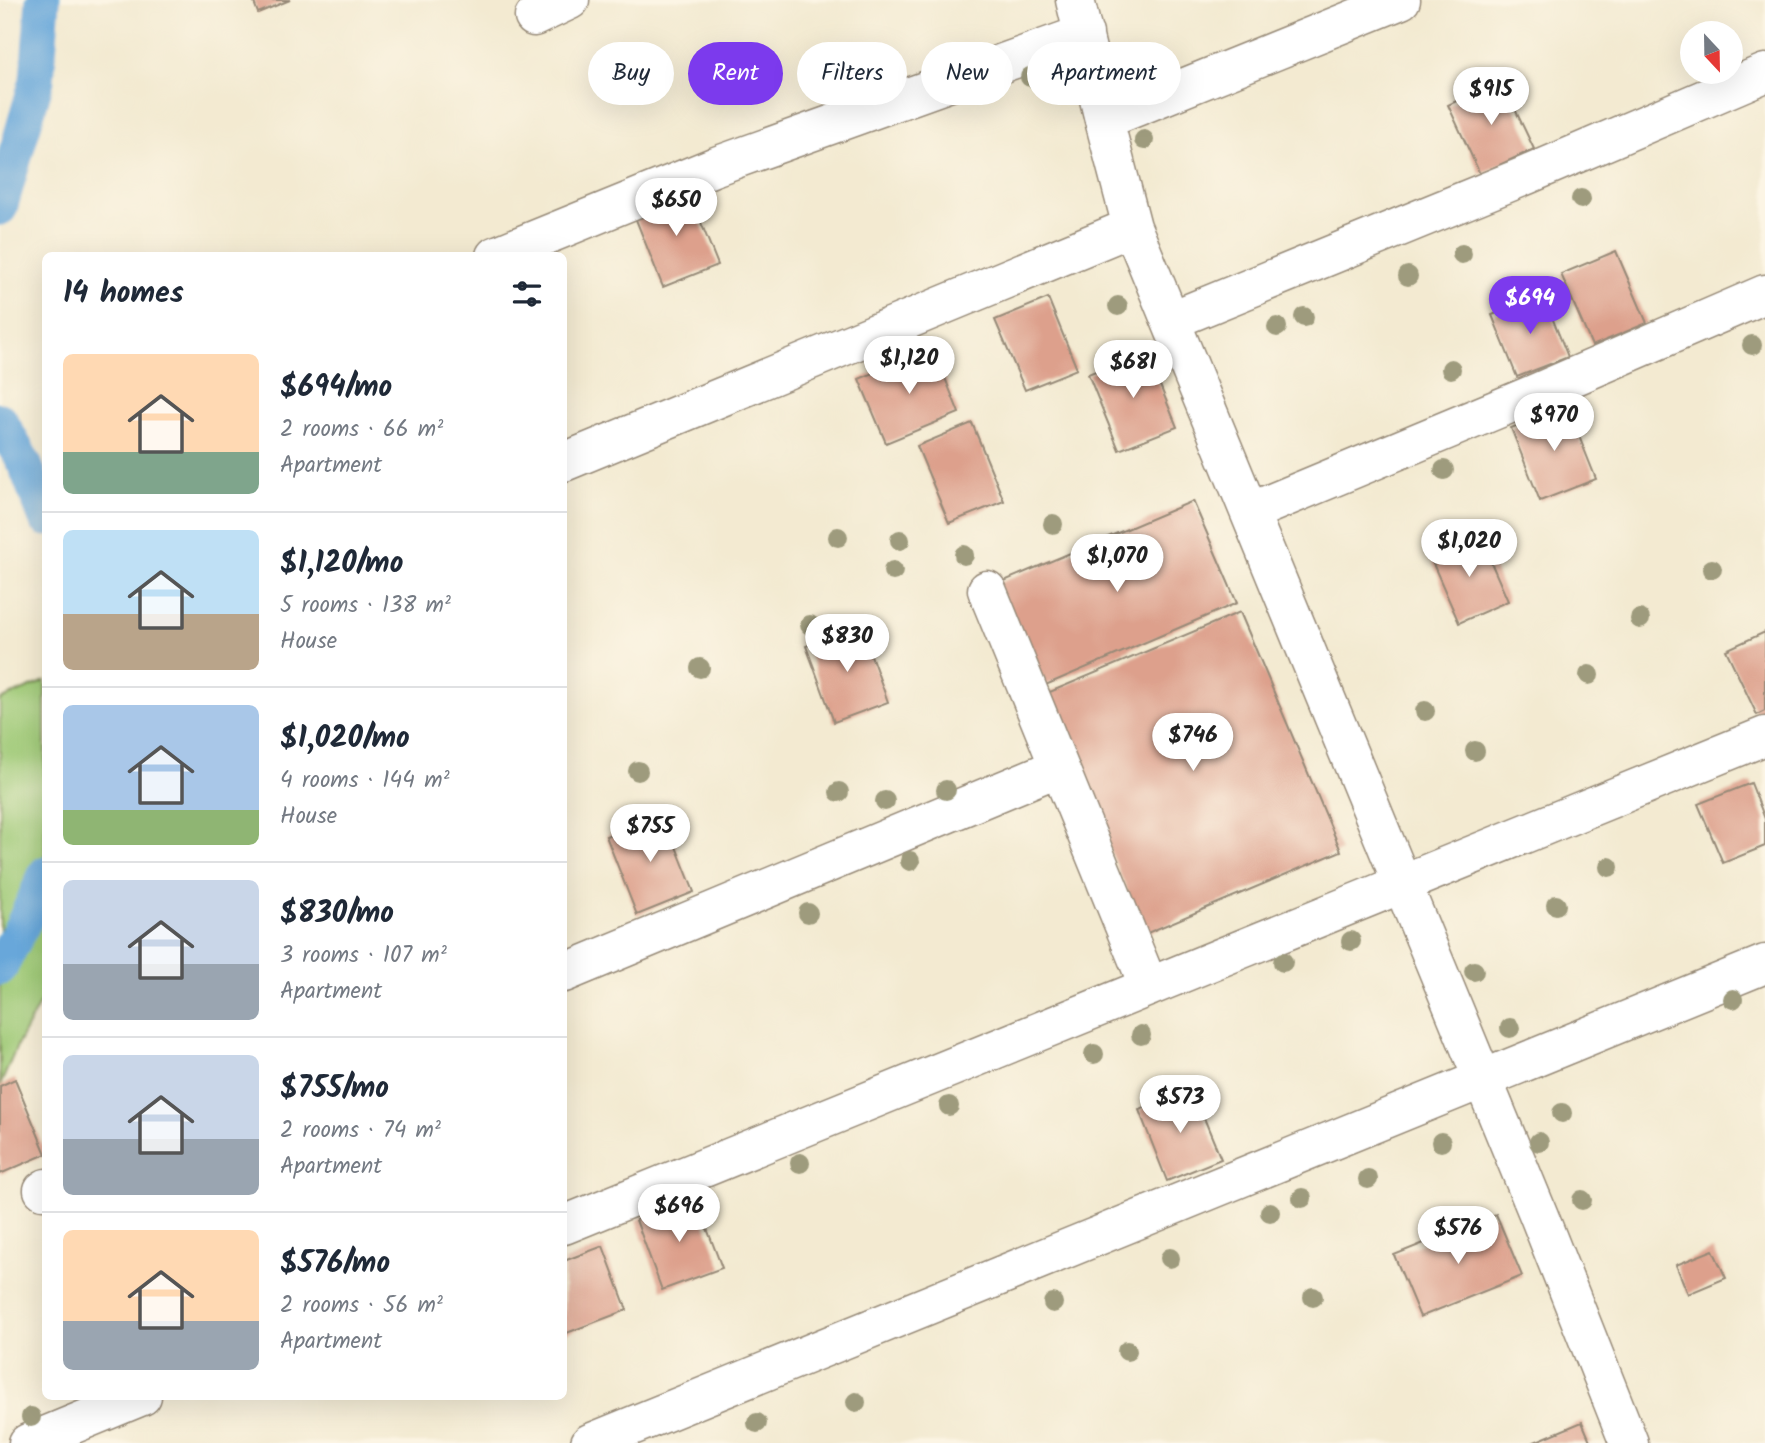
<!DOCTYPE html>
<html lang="en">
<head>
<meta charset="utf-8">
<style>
	body { margin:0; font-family:Kalam,sans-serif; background:#f2f2f3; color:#1f2937; height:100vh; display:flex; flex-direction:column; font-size:26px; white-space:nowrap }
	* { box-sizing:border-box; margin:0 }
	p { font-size:23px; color:#747a83 }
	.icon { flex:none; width:38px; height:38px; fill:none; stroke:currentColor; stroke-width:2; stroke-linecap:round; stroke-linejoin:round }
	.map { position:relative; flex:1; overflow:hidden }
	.sheet { position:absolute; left:42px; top:252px; width:525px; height:1148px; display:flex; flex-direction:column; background:#fff; border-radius:10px; box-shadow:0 7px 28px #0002 }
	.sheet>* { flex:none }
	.guide { position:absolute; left:588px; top:42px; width:665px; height:63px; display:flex; gap:14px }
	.needle { width:46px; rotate:158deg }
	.buttons { position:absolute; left:1680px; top:21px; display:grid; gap:14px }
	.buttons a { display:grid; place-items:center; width:63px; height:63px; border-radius:50%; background:#fff; box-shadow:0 7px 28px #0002; font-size:35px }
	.price { position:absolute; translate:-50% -60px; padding:0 16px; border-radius:24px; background:#fff; color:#222; font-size:23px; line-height:46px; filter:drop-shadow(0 2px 4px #0008) }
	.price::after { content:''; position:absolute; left:50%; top:42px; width:21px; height:16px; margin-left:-10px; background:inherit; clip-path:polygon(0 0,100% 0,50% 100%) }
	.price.on { background:#7c3aed; color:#fff }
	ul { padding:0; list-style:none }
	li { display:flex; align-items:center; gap:21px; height:175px; padding:0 21px }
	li+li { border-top:2px solid #e0e1e3 }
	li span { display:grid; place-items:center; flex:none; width:196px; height:140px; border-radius:10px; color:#555 }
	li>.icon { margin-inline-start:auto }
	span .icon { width:84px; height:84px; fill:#fffc; stroke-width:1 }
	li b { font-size:30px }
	h2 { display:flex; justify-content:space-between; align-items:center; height:84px; padding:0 21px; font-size:30px }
	.tag { padding:0 24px; border-radius:32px; background:#fff; box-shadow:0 7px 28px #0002; font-size:24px; line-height:63px }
	.tag.on { background:#7c3aed; color:#fff }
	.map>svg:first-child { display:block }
	.green { fill:#9ec976; stroke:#6c7a4a; stroke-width:2 }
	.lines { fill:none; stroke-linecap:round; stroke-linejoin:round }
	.canal { stroke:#67a7da; stroke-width:35 }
	.building { fill:#dda08c }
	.minor-casing { stroke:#978a78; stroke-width:41 }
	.minor { stroke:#fff; stroke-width:38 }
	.tree { fill:#9e9b7d }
</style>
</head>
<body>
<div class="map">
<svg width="1765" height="1443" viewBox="0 0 1765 1443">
	<rect width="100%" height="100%" fill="#fcf5e5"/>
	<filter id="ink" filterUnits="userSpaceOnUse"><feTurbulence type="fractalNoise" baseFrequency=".0143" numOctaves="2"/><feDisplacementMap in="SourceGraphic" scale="14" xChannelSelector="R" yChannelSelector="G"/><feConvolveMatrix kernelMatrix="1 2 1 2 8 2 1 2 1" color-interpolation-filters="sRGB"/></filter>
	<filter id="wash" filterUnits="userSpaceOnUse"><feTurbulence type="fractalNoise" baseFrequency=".00686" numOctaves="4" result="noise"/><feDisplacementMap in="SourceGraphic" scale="28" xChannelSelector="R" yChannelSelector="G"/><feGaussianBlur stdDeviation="1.57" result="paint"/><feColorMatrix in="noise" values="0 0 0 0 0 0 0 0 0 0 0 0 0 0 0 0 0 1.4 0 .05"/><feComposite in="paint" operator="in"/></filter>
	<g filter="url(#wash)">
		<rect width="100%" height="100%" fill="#f3ead1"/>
		<path class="green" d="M 45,681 L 45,993 L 17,1046 L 0,1086 L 0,700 Z"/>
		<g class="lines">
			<path class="canal" d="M 0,208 L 37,80 L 43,0
				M 0,420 L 25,465 L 46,519
				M 0,968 L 25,920 L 46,873"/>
		</g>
		<g id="blocks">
			<path class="building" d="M 253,0 L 290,0 L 258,13 Z
				M 1501,80 L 1534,149 L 1480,174 L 1448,105 Z
				M 688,190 L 718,265 L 663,287 L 633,212 Z
				M 1616,251 L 1647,323 L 1592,346 L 1561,274 Z
				M 1543,295 L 1568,357 L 1517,377 L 1492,315 Z
				M 1048,298 L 1077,369 L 1025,390 L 995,320 Z
				M 933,348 L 959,413 L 886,443 L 859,379 Z
				M 1146,351 L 1177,427 L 1119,450 L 1088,374 Z
				M 1567,406 L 1596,479 L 1540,501 L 1511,428 Z
				M 972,423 L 1004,501 L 949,523 L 917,446 Z
				M 1193,501 L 1237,603 L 1041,687 L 997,584 Z
				M 1479,535 L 1508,601 L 1459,623 L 1430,557 Z
				M 1240,612 L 1341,851 L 1145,934 L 1045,694 Z
				M 860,625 L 888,702 L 834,722 L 806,646 Z
				M 1765,632 L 1765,711 L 1757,715 L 1726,650 Z
				M 1751,783 L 1765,819 L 1765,846 L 1723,863 L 1698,804 Z
				M 663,814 L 694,892 L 637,915 L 606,836 Z
				M 15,1079 L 46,1154 L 0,1174 L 0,1086 Z
				M 1192,1089 L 1221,1159 L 1167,1181 L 1139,1110 Z
				M 695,1197 L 722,1268 L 662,1290 L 636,1220 Z
				M 1496,1214 L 1522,1276 L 1420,1317 L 1394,1255 Z
				M 603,1246 L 627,1310 L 564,1334 L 564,1261 Z
				M 1713,1250 L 1726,1278 L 1688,1294 L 1676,1265 Z
				M 1582,1422 L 1591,1443 L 1532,1443 Z"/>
		</g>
	</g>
	<g filter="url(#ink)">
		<use href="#blocks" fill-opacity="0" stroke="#978a78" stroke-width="2"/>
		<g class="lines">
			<g class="minor-casing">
				<path id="minor" d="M 1075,0 L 1104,120 L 1132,227 L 1539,1216 L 1629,1443
					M 534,17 L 570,0
					M 1104,120 L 1401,0
					M 495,256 L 716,166 L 1084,34
					M 1172,320 L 1527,175 L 1765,73
					M 564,462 L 1132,227
					M 1250,512 L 1529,396 L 1765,294
					M 987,590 L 1149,987
					M 564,973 L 1059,767
					M 43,1190 L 46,1188
					M 564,1225 L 1765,736
					M 28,1443 L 142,1396
					M 590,1443 L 1765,964"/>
			</g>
			<use href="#minor" class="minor"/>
		</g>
		<g class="tree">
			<circle cx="1030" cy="77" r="10"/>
			<circle cx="1144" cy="140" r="10"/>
			<circle cx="1581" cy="199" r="10"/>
			<circle cx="1462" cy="254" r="10"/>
			<circle cx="1408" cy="276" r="10"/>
			<circle cx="1118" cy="306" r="10"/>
			<circle cx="1304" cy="317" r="10"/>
			<circle cx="1277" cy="327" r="10"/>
			<circle cx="1752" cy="345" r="10"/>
			<circle cx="1451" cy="369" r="10"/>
			<circle cx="1444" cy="470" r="10"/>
			<circle cx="1053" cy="524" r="10"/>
			<circle cx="838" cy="537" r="10"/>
			<circle cx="900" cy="540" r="10"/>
			<circle cx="964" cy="555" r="10"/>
			<circle cx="1712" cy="569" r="10"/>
			<circle cx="893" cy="571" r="10"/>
			<circle cx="1640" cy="619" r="10"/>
			<circle cx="810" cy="625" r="10"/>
			<circle cx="700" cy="668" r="10"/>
			<circle cx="1589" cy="675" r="10"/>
			<circle cx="1425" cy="711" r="10"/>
			<circle cx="1475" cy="751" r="10"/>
			<circle cx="638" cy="771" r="10"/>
			<circle cx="946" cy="790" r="10"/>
			<circle cx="839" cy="792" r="10"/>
			<circle cx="885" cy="801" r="10"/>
			<circle cx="910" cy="861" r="10"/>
			<circle cx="1609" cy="867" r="10"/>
			<circle cx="1556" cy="905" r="10"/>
			<circle cx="808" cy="913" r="10"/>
			<circle cx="1351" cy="941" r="10"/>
			<circle cx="1283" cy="962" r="10"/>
			<circle cx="1474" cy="971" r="10"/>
			<circle cx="1733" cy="999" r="10"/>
			<circle cx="1510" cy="1028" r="10"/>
			<circle cx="1141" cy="1035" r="10"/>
			<circle cx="1094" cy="1054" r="10"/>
			<circle cx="949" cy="1106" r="10"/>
			<circle cx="1562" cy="1113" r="10"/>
			<circle cx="1441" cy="1142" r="10"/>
			<circle cx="1539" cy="1142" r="10"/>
			<circle cx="800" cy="1163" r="10"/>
			<circle cx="1368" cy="1179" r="10"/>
			<circle cx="1302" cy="1198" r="10"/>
			<circle cx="1582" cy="1200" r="10"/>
			<circle cx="1270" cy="1212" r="10"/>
			<circle cx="1170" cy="1258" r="10"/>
			<circle cx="1313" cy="1297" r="10"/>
			<circle cx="1053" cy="1303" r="10"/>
			<circle cx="1127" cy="1351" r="10"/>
			<circle cx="856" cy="1402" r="10"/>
			<circle cx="31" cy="1417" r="10"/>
			<circle cx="757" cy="1423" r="10"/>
		</g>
	</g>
</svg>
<div class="buttons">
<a><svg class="needle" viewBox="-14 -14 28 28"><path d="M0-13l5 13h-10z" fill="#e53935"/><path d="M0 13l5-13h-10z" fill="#747a83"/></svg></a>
</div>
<b class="price" style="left:1491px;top:127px">$915</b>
<b class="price" style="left:676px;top:238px">$650</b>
<b class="price on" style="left:1530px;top:336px">$694</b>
<b class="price" style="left:909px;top:396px">$1,120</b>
<b class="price" style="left:1133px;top:400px">$681</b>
<b class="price" style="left:1554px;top:453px">$970</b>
<b class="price" style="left:1469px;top:579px">$1,020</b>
<b class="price" style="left:1117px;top:594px">$1,070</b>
<b class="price" style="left:847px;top:674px">$830</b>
<b class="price" style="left:1193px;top:773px">$746</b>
<b class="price" style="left:650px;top:864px">$755</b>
<b class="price" style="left:1180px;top:1135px">$573</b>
<b class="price" style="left:679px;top:1244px">$696</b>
<b class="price" style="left:1458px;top:1266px">$576</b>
<div class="guide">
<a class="tag">Buy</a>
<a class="tag on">Rent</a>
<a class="tag">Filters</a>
<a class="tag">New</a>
<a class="tag">Apartment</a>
</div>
<section class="sheet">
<h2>14 homes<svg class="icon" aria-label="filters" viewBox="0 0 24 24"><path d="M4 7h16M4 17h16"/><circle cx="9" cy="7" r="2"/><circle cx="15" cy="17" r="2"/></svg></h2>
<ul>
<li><span style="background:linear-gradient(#ffd9b3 70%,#7fa58c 0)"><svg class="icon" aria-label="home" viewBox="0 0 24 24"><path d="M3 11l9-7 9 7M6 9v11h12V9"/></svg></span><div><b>$694/mo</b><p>2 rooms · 66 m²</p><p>Apartment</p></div></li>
<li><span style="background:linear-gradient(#bfe0f5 60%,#b9a48a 0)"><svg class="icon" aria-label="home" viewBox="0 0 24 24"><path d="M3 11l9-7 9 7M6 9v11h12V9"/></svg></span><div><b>$1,120/mo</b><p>5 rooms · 138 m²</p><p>House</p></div></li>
<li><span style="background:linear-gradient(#a9c7e8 75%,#8fb573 0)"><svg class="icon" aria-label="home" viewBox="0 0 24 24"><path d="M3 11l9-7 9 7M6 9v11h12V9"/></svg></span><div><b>$1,020/mo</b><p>4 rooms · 144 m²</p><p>House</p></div></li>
<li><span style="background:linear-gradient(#c9d6e8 60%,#9aa5b1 0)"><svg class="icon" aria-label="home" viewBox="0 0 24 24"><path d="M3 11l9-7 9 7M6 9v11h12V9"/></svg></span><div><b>$830/mo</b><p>3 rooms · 107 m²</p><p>Apartment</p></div></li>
<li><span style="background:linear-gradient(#c9d6e8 60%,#9aa5b1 0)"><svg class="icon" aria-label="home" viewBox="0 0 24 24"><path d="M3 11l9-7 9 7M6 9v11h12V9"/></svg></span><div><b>$755/mo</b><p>2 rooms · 74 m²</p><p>Apartment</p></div></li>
<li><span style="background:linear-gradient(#ffd9b3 65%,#9aa5b1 0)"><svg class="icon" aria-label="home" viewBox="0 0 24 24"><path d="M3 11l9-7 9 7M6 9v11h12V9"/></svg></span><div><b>$576/mo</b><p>2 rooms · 56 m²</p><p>Apartment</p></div></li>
</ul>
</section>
</div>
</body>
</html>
